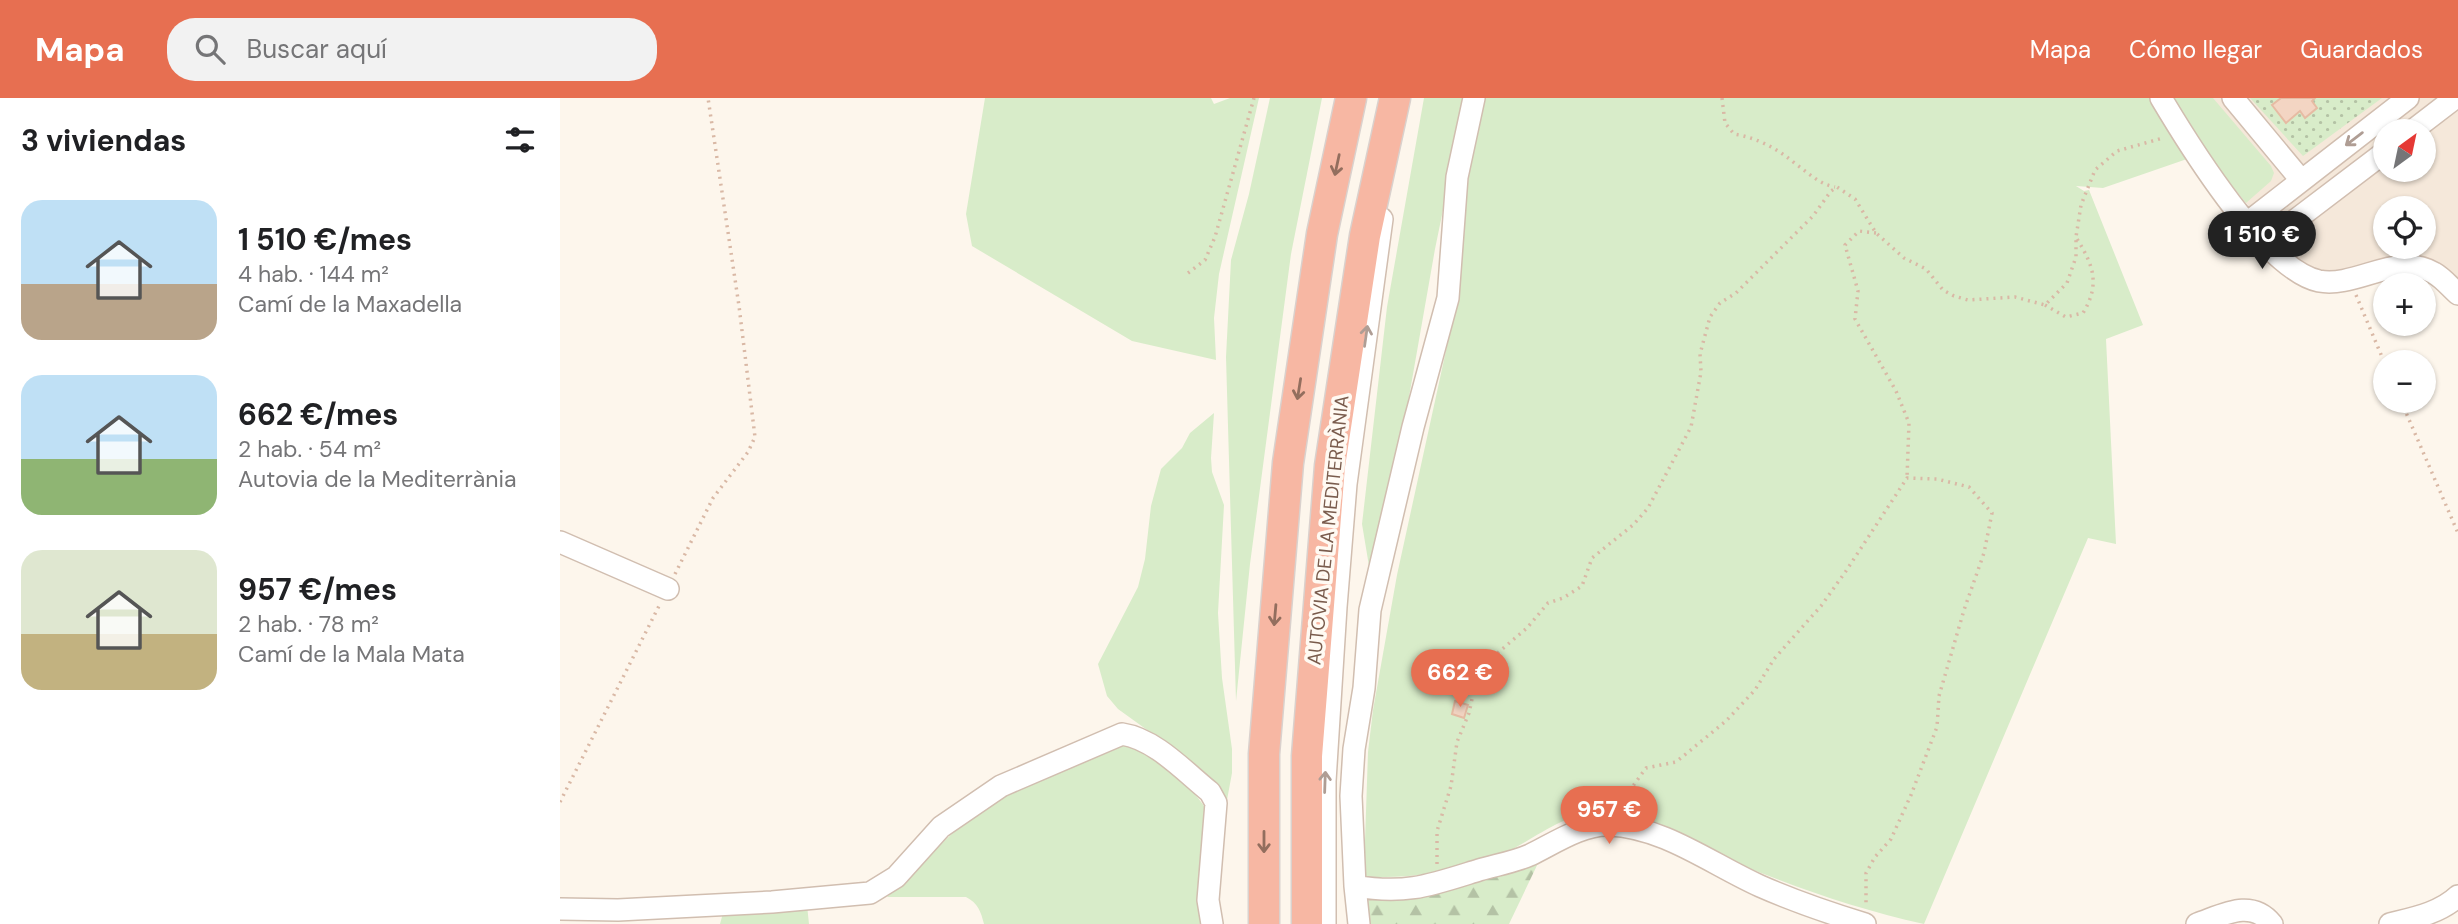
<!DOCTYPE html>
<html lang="es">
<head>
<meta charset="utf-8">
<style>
	body { margin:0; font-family:"DM Sans",sans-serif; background:#f2f2f2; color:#202124; height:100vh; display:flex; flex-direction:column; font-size:26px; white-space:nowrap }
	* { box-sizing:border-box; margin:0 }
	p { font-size:23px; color:#757577 }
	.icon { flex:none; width:38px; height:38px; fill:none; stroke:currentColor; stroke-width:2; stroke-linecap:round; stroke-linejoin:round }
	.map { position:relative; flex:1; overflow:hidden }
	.sheet { display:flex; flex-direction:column; background:#fff; width:560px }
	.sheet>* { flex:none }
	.needle { width:46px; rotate:33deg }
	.fabs { position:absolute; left:1813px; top:21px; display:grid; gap:14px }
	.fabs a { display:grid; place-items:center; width:63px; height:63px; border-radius:50%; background:#fff; box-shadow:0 2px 5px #0004; font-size:35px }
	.price { position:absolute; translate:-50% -60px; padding:0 16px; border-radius:24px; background:#e76f51; color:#fff; font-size:23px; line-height:46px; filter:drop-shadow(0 2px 4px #0008) }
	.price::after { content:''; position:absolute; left:50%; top:42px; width:21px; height:16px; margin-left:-10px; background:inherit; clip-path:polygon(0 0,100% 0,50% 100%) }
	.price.active { background:#222; color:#fff }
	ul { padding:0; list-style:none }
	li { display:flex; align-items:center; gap:21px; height:175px; padding:0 21px }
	li span { display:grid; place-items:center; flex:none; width:196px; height:140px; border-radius:21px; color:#555 }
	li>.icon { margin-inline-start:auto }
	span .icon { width:84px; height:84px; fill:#fffc; stroke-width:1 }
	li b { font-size:30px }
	h2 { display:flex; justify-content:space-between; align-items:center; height:84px; padding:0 21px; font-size:30px }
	header { display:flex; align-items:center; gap:42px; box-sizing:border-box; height:98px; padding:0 35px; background:#e76f51; color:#fff }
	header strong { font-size:33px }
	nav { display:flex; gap:38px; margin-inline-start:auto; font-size:24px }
	.search { width:490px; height:63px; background:#f2f2f2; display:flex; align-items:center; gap:18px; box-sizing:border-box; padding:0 24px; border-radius:28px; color:#757577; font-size:26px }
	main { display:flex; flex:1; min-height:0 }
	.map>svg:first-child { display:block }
	.residential { fill:#f5e8da; fill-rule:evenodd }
	.green { fill:#d8ecc9 }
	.forest { fill:url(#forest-firs) }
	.garden { fill:url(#garden-dots) }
	.building { fill:#f3d5c3; stroke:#e6bba3; stroke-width:2 }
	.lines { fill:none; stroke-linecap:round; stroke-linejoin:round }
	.minor-casing { stroke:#d1beb0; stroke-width:24 }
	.highway-casing { stroke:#dad1cd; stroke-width:33 }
	.path { stroke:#d9b8a5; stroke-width:3.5; stroke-dasharray:2 5; stroke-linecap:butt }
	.minor { stroke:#fff; stroke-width:21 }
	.highway { stroke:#f7b7a3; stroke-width:30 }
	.oneway { stroke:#af9d94 }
	.oneway2 { stroke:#936e5e }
	.labels { text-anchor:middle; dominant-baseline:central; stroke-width:7; stroke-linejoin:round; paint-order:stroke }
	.street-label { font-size:19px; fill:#7a5c4d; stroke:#fffaf3 }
</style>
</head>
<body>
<header>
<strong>Mapa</strong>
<div class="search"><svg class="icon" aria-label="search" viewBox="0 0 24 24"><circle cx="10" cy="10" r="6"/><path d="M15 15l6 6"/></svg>Buscar aquí</div>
<nav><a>Mapa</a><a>Cómo llegar</a><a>Guardados</a></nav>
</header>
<main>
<section class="sheet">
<h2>3 viviendas<svg class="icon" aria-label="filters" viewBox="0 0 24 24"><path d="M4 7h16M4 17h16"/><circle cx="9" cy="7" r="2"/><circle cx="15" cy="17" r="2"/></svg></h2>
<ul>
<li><span style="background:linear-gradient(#bfe0f5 60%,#b9a48a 0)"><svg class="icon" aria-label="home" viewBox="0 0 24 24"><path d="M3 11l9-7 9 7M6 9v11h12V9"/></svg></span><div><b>1 510 €/mes</b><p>4 hab. · 144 m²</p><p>Camí de la Maxadella</p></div></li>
<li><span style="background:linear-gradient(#bfe0f5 60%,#8fb573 0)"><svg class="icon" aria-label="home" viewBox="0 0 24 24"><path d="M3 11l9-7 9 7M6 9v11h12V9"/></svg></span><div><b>662 €/mes</b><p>2 hab. · 54 m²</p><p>Autovia de la Mediterrània</p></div></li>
<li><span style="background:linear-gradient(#dfe7d0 60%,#c2b280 0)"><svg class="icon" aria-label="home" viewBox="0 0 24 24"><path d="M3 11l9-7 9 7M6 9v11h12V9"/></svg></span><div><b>957 €/mes</b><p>2 hab. · 78 m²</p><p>Camí de la Mala Mata</p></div></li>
</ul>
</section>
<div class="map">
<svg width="1898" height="826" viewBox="0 0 1898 826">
	<defs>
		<pattern id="forest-firs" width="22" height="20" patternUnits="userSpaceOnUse" patternTransform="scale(1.75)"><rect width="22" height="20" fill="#d8ecc9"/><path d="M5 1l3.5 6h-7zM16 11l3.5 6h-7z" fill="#b4c2a5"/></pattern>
		<pattern id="garden-dots" width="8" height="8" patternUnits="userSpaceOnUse" patternTransform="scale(1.75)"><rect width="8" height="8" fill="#d8ecc9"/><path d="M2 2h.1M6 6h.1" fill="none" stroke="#b4c2a5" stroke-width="1.8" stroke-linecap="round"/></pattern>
	</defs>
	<rect width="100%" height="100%" fill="#fdf6ec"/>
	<path class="residential" d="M 1611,0 L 1898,0 L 1898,184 L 1877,166 L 1774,176 L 1753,173 L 1705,128 L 1648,58 L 1621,12 ZM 1825,33 L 1864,33 L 1864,72 L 1825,72 ZM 1825,110 L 1864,110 L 1864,149 L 1825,149 Z"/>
	<path class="green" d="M 425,0 L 651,0 L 654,6 L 670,0 L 699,0 L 659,176 L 654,220 L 656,262 L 572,243 L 412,148 L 406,116 Z
		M 710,0 L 762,0 L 731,156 L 690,466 L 676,603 L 666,259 L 671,162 L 689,96 Z
		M 864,0 L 906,0 L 875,151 L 814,498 L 802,426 L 827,209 Z
		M 919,0 L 1594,0 L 1627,61 L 1543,90 L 1516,88 L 1524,93 L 1529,92 L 1583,227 L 1546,241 L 1556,446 L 1528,440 L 1364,826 C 1296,811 1231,788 1167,761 C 1129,745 1085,714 1043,714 C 1007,713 976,740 945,755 C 934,760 921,762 910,766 C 868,777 843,781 799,778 L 805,743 L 808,654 L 813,612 L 837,477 L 887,248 Z
		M 1611,0 L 1653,0 L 1711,68 L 1714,75 L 1711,83 L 1686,105 L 1648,58 L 1621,12 Z
		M 654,315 L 651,360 L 652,374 L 664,407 L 658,515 L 662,580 L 672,651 L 672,675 L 667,702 L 650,682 L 601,642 L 558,611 L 547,598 L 538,566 L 578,489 L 585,461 L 591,408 L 601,371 L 622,350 L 630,335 Z
		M 561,646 C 588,648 632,688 646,711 L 643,826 L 424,826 C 421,814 418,805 406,799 L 327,799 L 407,721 L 452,691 Z
		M 247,807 L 249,826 L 160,826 L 163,815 Z"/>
	<path class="forest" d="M 981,759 L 949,826 L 808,826 L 807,804 L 817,796 Z"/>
	<path class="garden" d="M 1690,0 L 1822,0 L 1743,58 Z"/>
	<path class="building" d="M 1721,0 L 1755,0 L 1752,3 L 1757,10 L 1745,20 L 1740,13 L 1726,25 L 1712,7 Z
		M 895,603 L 908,607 L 904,620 L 892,616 Z"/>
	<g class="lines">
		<g class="minor-casing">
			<path id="minor" d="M 1601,0 C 1629,47 1706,172 1759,183 C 1797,190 1837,153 1874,175 C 1883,180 1890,189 1898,196
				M 1673,0 L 1741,82
				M 1852,33 L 1895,0
				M 1687,125 L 1848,0
				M 1704,146 L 1825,54
				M 0,444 L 108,491
				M 795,788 C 846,797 871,787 919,772 C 936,767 954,764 970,757 C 993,746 1022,726 1049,727 C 1104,729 1151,766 1200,788 C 1234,803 1269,815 1305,826
				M 0,811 L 58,812 L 212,804 L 310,795 L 336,779 L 381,729 L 441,688 L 562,636 C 595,641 624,673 650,694 L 656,705 L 648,802 L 652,826
				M 765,826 L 765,683 L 776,509 L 786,386 L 822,121
				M 799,826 L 795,788 L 791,698 L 794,651 L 804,590 L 810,512 L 853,329 L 888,200 L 897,79 L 914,0
				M 1637,826 C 1663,817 1691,800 1712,826
				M 1830,826 C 1854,820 1880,815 1898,798"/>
		</g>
		<g class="highway-casing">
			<path id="highway" d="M 704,826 L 704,656 L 728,365 L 762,136 L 791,0
				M 747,826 L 747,658 L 770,368 L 805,138 L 835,0"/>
		</g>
		<path class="path" d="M 1162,0 L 1165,25 L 1174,36 C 1198,40 1218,51 1237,67 C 1250,76 1259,86 1275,89
			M 1316,135 L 1299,133 L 1285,147 L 1298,193 L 1295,221 L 1336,293 L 1349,325 L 1347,380
			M 628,175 L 645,162 L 655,139 L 694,0
			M 1796,197 L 1825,266
			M 1485,207 L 1506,219 L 1523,215 C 1540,187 1534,168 1517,141
			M 1841,303 L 1898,435
			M 115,476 L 153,400 L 188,354 L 195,339 L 179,208 L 148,0
			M 0,704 L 99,508
			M 1057,710 L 1086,670 L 1116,664 L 1166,623 L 1195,592 L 1214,561 L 1261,508 L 1286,473 L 1347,380 L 1377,381 L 1409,389 L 1432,415 L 1424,455 L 1404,512 L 1379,598 L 1377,629 L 1351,697 L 1331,741 L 1315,759 L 1306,775 L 1306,809
			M 877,766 L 877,733 L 891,688 L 897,644 L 909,615 L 916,583 L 934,558 L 967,530 L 988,505 L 1003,500 L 1022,488 L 1032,460 L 1073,427 L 1088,410 L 1131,329 L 1141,274 L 1140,256 L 1150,219 L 1160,205 L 1176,195 L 1253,118 L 1271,93 L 1277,89 L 1295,101 L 1316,135 L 1344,160 L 1366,171 L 1383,192 L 1394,198 L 1408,202 L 1455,199 L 1485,207 L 1507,185 L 1516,159 L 1516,139 L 1521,107 L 1535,72 L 1557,53 L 1603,40"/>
		<use href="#minor" class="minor"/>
		<use href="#highway" class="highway"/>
	</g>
	<defs><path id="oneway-shaft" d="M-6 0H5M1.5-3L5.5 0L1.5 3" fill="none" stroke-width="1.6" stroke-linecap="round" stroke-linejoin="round" transform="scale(1.75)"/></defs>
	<g class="oneway">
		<use href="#oneway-shaft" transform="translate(1794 41) rotate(143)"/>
		<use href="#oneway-shaft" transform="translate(806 238) rotate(-82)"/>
		<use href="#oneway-shaft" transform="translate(765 684) rotate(-88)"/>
	</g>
	<g class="oneway2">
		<use href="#oneway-shaft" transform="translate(777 67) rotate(102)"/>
		<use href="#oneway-shaft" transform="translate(739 291) rotate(99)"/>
		<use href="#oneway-shaft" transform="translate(715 517) rotate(95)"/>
		<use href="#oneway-shaft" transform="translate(704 744) rotate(90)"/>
	</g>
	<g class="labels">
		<g class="street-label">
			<text transform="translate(768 432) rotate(-84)">AUTOVIA DE LA MEDITERRÀNIA</text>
		</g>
	</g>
</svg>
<div class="fabs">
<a><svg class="needle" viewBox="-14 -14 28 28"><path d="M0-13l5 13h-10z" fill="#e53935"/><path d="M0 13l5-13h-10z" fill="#757577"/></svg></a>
<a><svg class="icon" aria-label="locate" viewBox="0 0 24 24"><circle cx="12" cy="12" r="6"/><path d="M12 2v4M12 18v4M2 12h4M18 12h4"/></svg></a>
<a>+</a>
<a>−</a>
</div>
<b class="price active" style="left:1702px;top:173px">1 510 €</b>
<b class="price" style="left:900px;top:611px">662 €</b>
<b class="price" style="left:1049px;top:748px">957 €</b>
</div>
</main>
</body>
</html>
